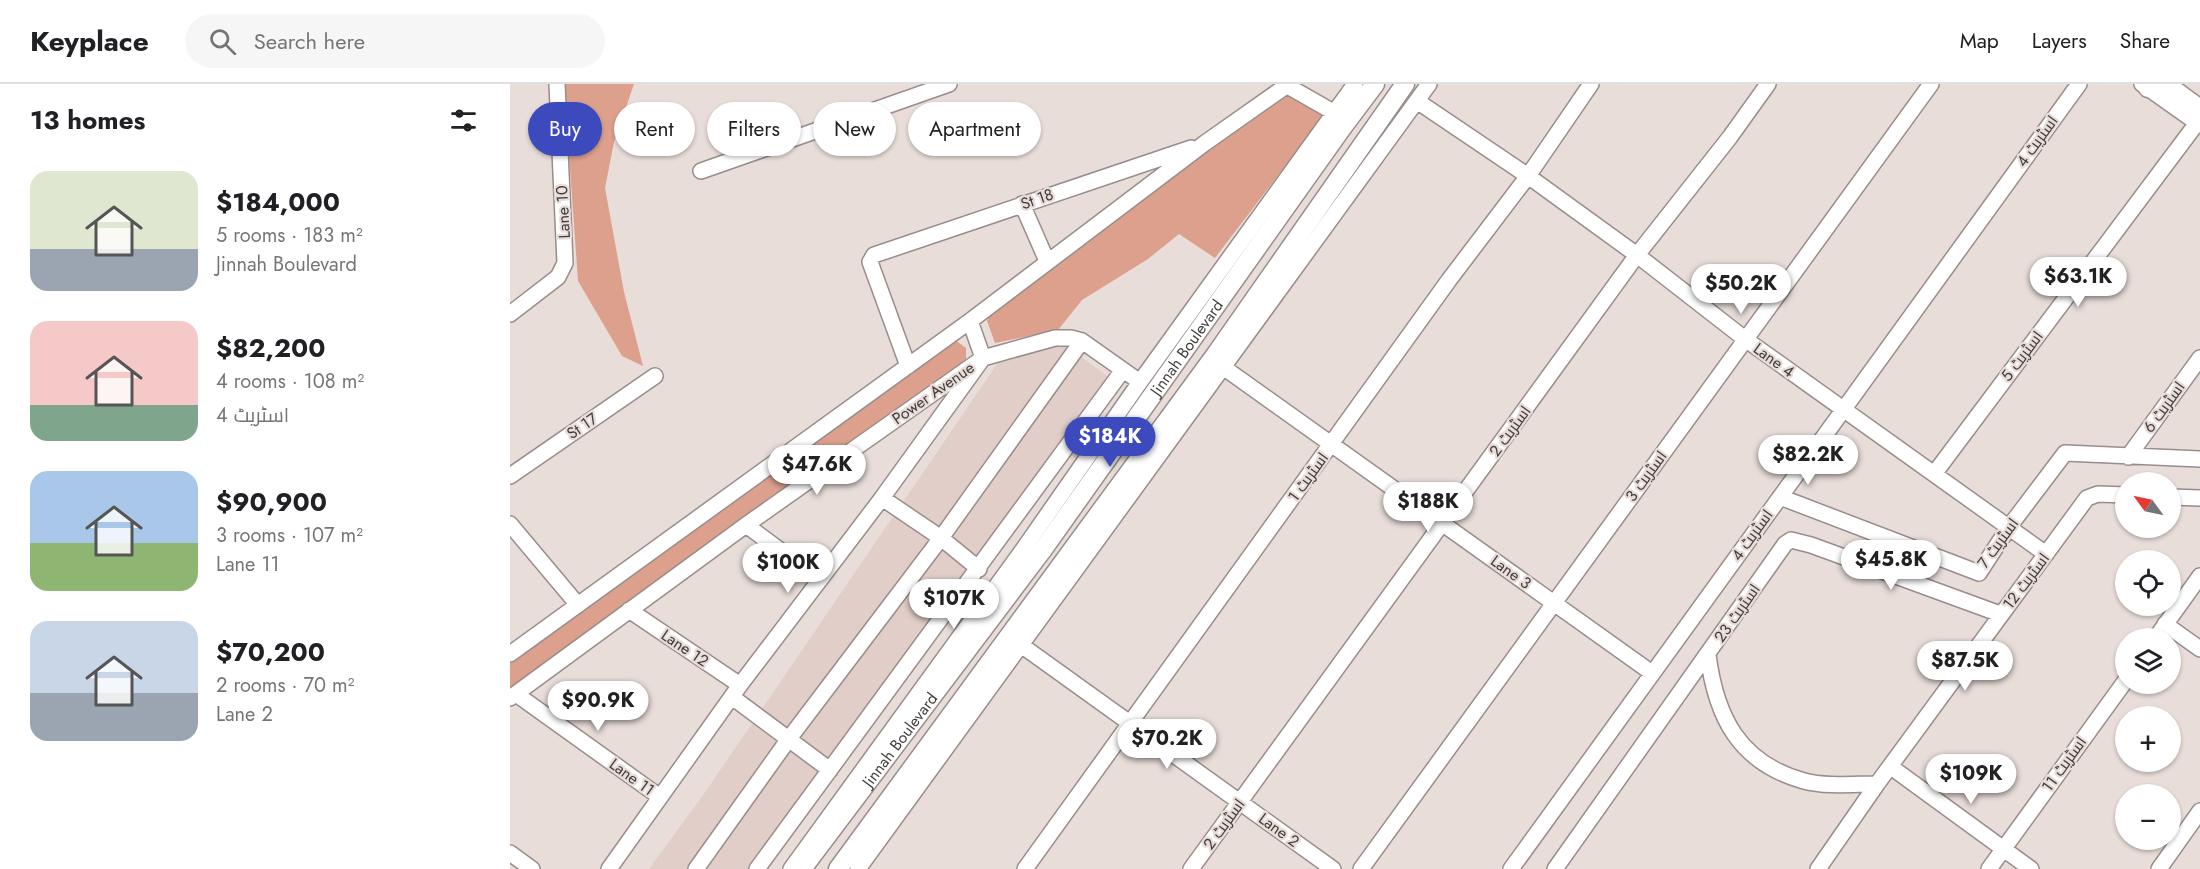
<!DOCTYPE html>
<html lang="en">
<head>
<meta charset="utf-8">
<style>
	body { margin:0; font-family:Jost,Cairo,sans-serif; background:#f6f6f6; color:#202124; height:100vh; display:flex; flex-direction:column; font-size:22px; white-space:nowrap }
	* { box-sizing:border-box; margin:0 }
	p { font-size:20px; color:#757577 }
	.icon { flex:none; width:33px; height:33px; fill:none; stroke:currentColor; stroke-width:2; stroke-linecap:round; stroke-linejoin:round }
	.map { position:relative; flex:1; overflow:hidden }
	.drawer { display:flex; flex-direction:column; background:#fff; width:510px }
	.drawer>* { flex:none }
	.top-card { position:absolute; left:18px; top:18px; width:570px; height:54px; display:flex; gap:12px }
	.needle { width:39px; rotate:303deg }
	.fabs { position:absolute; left:1605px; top:388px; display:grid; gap:12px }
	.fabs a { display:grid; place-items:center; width:66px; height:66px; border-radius:50%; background:#fff; box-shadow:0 2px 4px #0004; font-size:30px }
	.price { position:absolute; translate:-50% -51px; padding:0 14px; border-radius:21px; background:#fff; color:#222; font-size:20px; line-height:39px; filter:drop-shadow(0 2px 3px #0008) }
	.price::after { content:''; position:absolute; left:50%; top:36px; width:18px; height:14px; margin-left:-9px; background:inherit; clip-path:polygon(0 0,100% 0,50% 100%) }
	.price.current { background:#3c4abd; color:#fff }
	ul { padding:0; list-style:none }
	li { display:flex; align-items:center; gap:18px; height:150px; padding:0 30px }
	li span { display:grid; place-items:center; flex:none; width:168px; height:120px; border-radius:18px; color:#555 }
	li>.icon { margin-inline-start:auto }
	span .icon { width:72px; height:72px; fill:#fffc; stroke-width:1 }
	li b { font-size:26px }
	h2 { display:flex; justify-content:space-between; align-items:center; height:72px; padding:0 30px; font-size:26px }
	.pill { padding:0 21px; border-radius:27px; background:#fff; box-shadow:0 2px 4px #0004; font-size:21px; line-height:54px }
	.pill.current { background:#3c4abd; color:#fff }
	header { display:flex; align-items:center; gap:36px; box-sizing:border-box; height:84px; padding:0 30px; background:#fff; border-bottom:2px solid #e0e0e0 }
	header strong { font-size:28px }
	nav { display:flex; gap:33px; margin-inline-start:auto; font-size:21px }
	.search { width:420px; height:54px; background:#f6f6f6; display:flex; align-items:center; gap:15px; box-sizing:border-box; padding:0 21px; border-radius:33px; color:#757577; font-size:22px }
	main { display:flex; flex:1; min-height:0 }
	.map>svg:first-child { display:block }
	.built { fill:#e1cec8 }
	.green { fill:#dda08c }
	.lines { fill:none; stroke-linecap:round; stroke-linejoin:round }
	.minor-casing { stroke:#988d8a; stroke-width:18 }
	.tertiary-casing { stroke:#988d8a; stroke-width:21 }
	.minor { stroke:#fff; stroke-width:15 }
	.tertiary { stroke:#fff; stroke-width:18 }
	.labels { text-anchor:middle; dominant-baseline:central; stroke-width:4.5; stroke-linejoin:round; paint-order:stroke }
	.street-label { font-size:16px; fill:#403c3a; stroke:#e8ddd9 }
</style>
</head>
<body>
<header>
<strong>Keyplace</strong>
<div class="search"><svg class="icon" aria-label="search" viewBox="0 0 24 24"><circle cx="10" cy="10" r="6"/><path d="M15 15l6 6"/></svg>Search here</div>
<nav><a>Map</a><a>Layers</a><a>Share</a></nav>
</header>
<main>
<section class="drawer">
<h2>13 homes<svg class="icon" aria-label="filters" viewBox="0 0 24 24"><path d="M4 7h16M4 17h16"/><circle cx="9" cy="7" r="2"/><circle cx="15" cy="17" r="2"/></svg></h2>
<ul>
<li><span style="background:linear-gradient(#dfe7d0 65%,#9aa5b1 0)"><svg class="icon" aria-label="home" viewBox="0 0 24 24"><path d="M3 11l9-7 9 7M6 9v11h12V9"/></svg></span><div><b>$184,000</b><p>5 rooms · 183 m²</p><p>Jinnah Boulevard</p></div></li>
<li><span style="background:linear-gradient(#f6c9c9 70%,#7fa58c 0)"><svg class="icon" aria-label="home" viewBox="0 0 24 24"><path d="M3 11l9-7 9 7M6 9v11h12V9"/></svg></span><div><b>$82,200</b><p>4 rooms · 108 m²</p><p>اسٹریٹ 4</p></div></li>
<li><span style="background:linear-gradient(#a9c7e8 60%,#8fb573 0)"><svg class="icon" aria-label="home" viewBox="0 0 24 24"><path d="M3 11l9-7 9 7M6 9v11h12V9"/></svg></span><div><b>$90,900</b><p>3 rooms · 107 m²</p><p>Lane 11</p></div></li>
<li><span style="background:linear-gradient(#c9d6e8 60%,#9aa5b1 0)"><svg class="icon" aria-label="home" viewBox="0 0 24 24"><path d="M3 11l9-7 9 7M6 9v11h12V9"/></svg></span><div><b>$70,200</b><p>2 rooms · 70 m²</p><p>Lane 2</p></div></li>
</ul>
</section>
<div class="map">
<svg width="1690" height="785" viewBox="0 0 1690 785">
	<rect width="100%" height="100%" fill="#e8ddd9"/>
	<path class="built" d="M 545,254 L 603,296 L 245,785 L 139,785 L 196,707 L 496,267 Z"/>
	<path class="green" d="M 54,0 L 124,0 L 104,58 L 95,104 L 114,208 L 133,282 L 112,272 L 68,197 Z
		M 777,9 L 814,31 L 705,174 L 669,150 L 638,175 L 572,216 L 548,246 L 485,259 L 477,237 L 483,226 Z
		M 445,256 L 456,264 L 456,275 L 451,280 L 0,606 L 0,575 Z"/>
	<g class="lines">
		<g class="minor-casing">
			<path id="minor" d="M 774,0 L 825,29
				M 1632,0 L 1690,41
				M 907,17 L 1018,92 L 1127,171 L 1235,255 L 1536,470
				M 191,87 L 439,0
				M 512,120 L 537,177
				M 0,230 L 48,193 L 55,179 L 47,0
				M 398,282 L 360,178 L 364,171 L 681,64
				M 713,283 L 1142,589
				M 1618,373 L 1690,274
				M 1424,390 L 1687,39
				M 0,392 L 145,292
				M 1270,413 L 1469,489 L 1499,443 L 1555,369 L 1690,375
				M 1660,413 L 1690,414
				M 372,414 L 431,454 L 469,485
				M 0,440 L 68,521
				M 236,441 L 310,496
				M 119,526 L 230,601
				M 1655,540 L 1690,565
				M 1645,555 L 1690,492
				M 511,561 L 823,785
				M 0,570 L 460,237 L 695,59 L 776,2
				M 1198,571 C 1206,633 1229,679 1294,697 C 1317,703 1343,700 1367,700
				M 6,610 L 150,713
				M 222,613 L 320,686
				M 0,614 L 236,441 L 473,274 L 545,254 L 561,254 L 572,257 L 630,298
				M 1381,683 L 1521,785
				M 0,769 L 22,785
				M 99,785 L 230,601 L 372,414 L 473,274 L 460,237
				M 186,785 L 278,656 L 431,454 L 572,257
				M 247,785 L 613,286
				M 281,785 L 512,467 L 630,298 L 845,0
				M 348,785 L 919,0
				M 515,785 L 939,196 L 1018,92 L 1081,0
				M 681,785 L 1127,171 L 1220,53 L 1258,0
				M 851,785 L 1421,0
				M 1001,785 L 1569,0
				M 1045,785 L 1275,460 L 1281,456 L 1301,461 L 1490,530
				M 1308,785 L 1367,700 L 1577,414 L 1588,410 L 1616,411
				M 1479,785 L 1616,596
				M 1649,785 L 1690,727"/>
		</g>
		<g class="tertiary-casing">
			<g id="tertiary">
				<path d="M 1656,0 L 1690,25"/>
				<path d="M 1638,4 L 1641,0"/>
				<path id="s1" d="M 292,785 L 534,464 L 832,44 L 865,0"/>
				<path d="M 328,785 L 706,270 L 895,0"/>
			</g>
		</g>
		<use href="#minor" class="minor"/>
		<use href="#tertiary" class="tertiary"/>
	</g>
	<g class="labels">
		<g class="street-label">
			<text transform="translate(1527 57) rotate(-54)">اسٹریٹ 4</text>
			<text transform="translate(527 115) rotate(-19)">St 18</text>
			<text transform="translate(53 128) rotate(-93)">Lane 10</text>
			<text stroke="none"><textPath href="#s1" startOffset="648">Jinnah Boulevard</textPath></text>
			<text transform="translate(1512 272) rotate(-53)">اسٹریٹ 5</text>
			<text transform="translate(1264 276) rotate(36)">Lane 4</text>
			<text transform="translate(423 309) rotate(-35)">Power Avenue</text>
			<text transform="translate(1654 323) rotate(-54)">اسٹریٹ 6</text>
			<text transform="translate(72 342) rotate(-34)">St 17</text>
			<text transform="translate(1000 347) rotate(-54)">اسٹریٹ 2</text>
			<text transform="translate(1136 392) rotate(-54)">اسٹریٹ 3</text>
			<text transform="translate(798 393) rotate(-54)">اسٹریٹ 1</text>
			<text transform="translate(1242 451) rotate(-54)">اسٹریٹ 4</text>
			<text transform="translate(1488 459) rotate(-54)">اسٹریٹ 7</text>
			<text transform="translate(1001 488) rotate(36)">Lane 3</text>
			<text transform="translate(1516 497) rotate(-53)">اسٹریٹ 12</text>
			<text transform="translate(1227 529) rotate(-55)">اسٹریٹ 23</text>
			<text transform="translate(175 564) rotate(34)">Lane 12</text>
			<text stroke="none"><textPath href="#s1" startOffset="162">Jinnah Boulevard</textPath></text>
			<text transform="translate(1554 680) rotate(-54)">اسٹریٹ 11</text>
			<text transform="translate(122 693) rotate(36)">Lane 11</text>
			<text transform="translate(714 740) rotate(-54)">اسٹریٹ 2</text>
			<text transform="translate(769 746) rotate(36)">Lane 2</text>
		</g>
	</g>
</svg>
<div class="fabs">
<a><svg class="needle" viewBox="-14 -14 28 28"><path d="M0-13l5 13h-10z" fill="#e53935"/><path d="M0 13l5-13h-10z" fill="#757577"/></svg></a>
<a><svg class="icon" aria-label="locate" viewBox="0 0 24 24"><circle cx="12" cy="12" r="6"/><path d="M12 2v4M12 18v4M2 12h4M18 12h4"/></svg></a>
<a><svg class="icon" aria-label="layers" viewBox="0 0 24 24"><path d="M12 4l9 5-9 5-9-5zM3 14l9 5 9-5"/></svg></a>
<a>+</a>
<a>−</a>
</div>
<b class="price" style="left:1568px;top:224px">$63.1K</b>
<b class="price" style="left:1231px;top:231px">$50.2K</b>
<b class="price current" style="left:600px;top:384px">$184K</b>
<b class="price" style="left:1298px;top:402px">$82.2K</b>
<b class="price" style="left:307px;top:412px">$47.6K</b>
<b class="price" style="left:918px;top:449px">$188K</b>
<b class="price" style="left:1381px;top:507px">$45.8K</b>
<b class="price" style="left:278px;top:510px">$100K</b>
<b class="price" style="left:444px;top:546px">$107K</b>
<b class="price" style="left:1455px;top:608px">$87.5K</b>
<b class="price" style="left:88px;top:648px">$90.9K</b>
<b class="price" style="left:657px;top:686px">$70.2K</b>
<b class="price" style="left:1461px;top:721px">$109K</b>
<div class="top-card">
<a class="pill current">Buy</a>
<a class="pill">Rent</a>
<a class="pill">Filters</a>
<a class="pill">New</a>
<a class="pill">Apartment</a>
</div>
</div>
</main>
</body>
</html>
